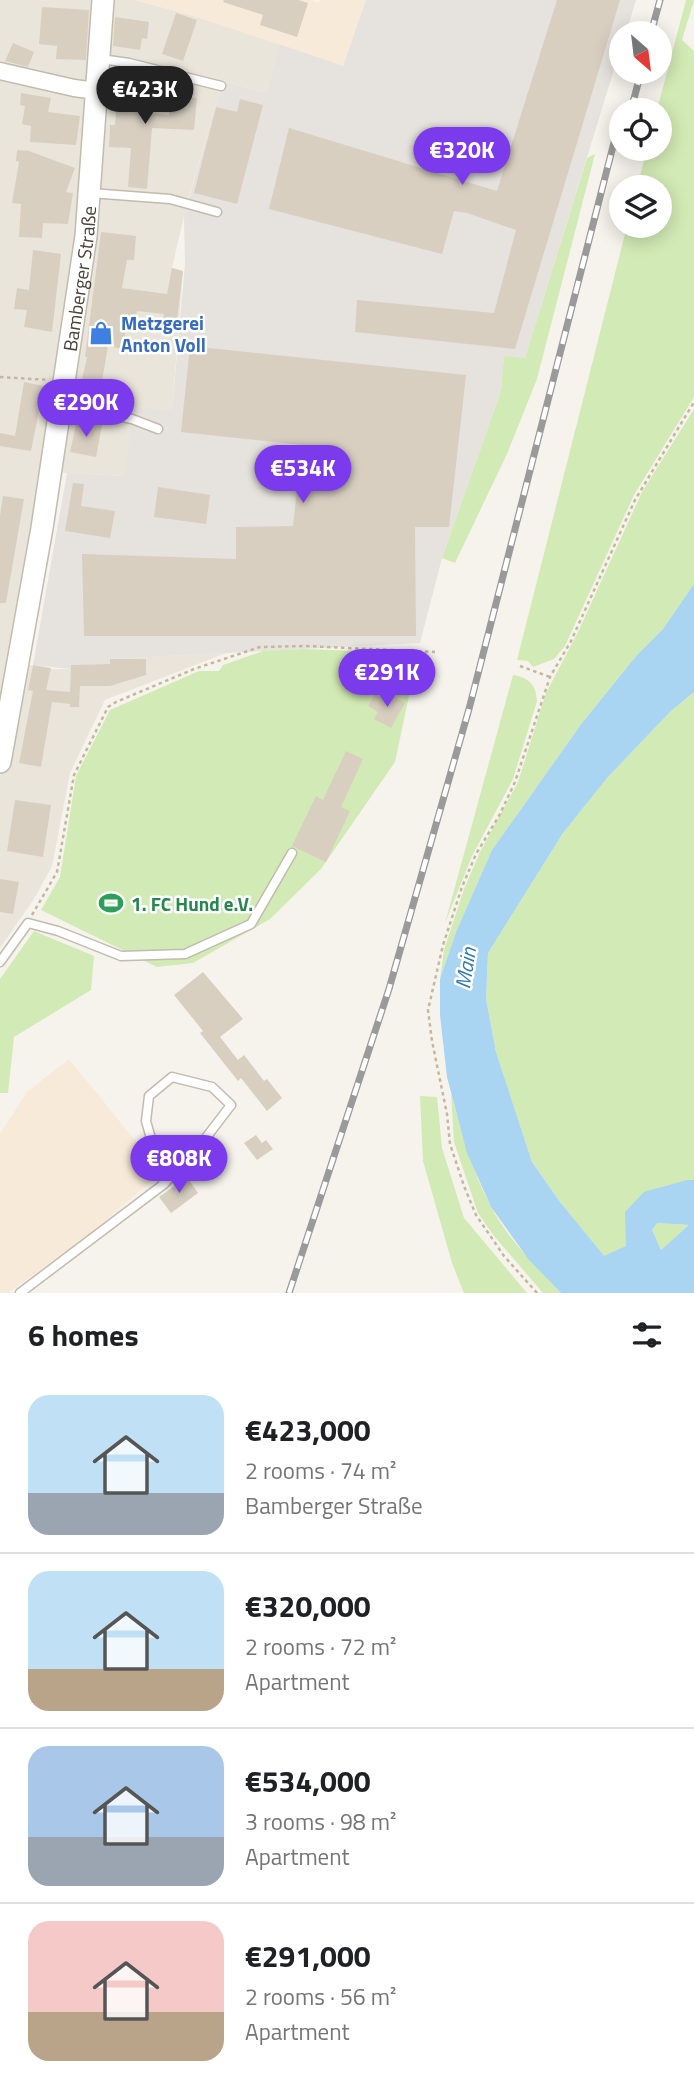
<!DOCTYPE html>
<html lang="en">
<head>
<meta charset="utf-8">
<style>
	body { margin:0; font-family:"Titillium Web",sans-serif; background:#f6f6f6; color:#202124; height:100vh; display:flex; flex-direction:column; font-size:26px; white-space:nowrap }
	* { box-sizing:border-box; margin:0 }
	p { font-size:23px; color:#757577 }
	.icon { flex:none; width:38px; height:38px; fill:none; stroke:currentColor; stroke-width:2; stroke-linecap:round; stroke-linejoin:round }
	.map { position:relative; height:1293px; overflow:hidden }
	.details { display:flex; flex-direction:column; background:#fff; flex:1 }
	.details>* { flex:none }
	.needle { width:46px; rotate:152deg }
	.fabs { position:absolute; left:609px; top:21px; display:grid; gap:14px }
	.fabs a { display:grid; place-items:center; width:63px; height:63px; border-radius:50%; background:#fff; box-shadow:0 4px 18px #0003; font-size:35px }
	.price { position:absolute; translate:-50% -60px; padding:0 16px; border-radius:24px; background:#7c3aed; color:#fff; font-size:23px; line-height:46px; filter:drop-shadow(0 2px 4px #0008) }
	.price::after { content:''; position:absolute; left:50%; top:42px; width:21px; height:16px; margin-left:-10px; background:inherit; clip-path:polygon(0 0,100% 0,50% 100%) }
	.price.selected { background:#222; color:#fff }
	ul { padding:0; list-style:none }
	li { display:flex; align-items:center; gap:21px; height:175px; padding:0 28px }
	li+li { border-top:2px solid #e0e0e0 }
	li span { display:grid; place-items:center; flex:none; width:196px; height:140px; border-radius:21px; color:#555 }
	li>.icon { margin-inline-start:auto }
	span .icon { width:84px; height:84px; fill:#fffc; stroke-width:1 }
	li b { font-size:30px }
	h2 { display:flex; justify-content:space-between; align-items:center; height:84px; padding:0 28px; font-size:30px }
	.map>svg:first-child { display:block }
	.residential { fill:#eae5da }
	.commercial { fill:#f7ead8 }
	.industrial { fill:#e6e2dd }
	.green { fill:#d2eab5 }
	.water { fill:#a9d4f2; fill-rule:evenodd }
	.building { fill:#d8cfc1 }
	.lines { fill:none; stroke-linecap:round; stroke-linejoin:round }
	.service-casing { stroke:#c2bbae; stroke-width:11 }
	.minor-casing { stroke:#c2bbae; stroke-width:19 }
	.tertiary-casing { stroke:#c2bbae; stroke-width:24 }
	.path { stroke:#c4b79f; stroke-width:2.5; stroke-dasharray:3.5 3.5; stroke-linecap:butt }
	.service { stroke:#fff; stroke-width:8 }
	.minor { stroke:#fff; stroke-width:16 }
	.tertiary { stroke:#fff; stroke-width:21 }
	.rail-casing { stroke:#9a9a9a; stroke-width:7 }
	.rail { stroke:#fff; stroke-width:4.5; stroke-dasharray:13; stroke-linecap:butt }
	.labels { text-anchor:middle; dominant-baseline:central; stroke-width:5; stroke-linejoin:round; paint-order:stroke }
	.street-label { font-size:19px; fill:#4b4439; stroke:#fff }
	.shop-label { font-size:19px; font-weight:bold; fill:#366cbe; stroke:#fff; text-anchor:start }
	.leisure-label { font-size:19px; font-weight:bold; fill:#27864d; stroke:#fff; text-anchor:start }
	.water-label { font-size:21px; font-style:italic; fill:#2e7ab2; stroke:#fff }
</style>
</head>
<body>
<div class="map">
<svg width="694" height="1293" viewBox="0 0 694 1293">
	<rect width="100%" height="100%" fill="#f6f3ec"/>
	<path class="residential" d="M 0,0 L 135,0 L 197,17 L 279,44 L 266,93 L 223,81 L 187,203 L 172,268 L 183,271 L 172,410 L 125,476 L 67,473 L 41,469 L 6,660 L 51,669 L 71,669 L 71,665 L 110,664 L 110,659 L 226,653 L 105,700 L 70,773 L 52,866 L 34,899 L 0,948 Z"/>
	<path class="commercial" d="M 135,0 L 311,0 L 318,3 L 320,0 L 366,0 L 343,66 L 197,17 Z
		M 69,1059 L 159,1170 L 149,1183 L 85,1238 L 8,1293 L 0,1293 L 0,1134 L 27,1092 Z"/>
	<path class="industrial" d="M 366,0 L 636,0 L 626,33 L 621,33 L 621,47 L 525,358 L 504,357 L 501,391 L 442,558 L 420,643 L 110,659 L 110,664 L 71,665 L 71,669 L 33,665 L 67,473 L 125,476 L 133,408 L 172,410 L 185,264 L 184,215 L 223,81 L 266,93 L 279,44 L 343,66 Z"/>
	<path class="green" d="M 686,0 L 694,0 L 682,40 L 694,51 L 694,397 L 634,495 L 565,646 L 554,659 L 533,667 L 528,661 L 517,660 L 627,226 L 660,226 L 660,187 L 637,187 L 647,149 L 660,149 L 660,110 L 657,110 Z
		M 595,154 L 537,379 L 507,454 L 455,563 L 442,558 L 501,391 L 504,356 L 525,358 L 587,158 Z
		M 694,409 L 694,584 L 663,629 L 637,655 L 582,723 L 492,850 L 456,932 L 440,979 L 444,950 L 464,889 L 480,852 L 518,782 L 546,693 L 578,632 L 642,492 Z
		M 303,649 L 418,653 L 395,762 L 321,869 L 270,919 L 193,963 L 157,967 L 41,910 L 60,877 L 76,776 L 110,710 L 199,671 L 219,671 L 223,665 L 263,651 Z
		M 513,675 C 530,678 536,685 537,701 L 513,779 L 472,856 L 445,923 Z
		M 694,692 L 694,1180 L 687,1180 L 626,1246 L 604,1257 L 560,1202 L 532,1162 L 496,1052 L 486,999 L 488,953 L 563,833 L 607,778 L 670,712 Z
		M 34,931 L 94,956 L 91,990 L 14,1037 L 8,1093 L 0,1093 L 0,979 Z
		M 451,1093 C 461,1132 472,1170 490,1205 C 507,1238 536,1267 561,1293 L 543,1293 L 494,1236 L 478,1213 L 454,1142 Z
		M 420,1096 L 437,1097 L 442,1148 L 464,1218 L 527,1293 L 464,1293 L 452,1263 L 423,1161 Z
		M 656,1223 L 690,1225 L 661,1250 L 652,1230 Z"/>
	<path class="water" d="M 694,584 L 694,692 L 670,712 L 607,778 L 563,833 L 488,953 L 486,999 L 496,1052 L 532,1162 L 560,1202 L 604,1256 L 626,1246 L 625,1212 L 644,1192 L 687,1180 L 694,1180 L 694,1293 L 561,1293 L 529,1260 L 491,1207 L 467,1153 L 447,1077 L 440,1015 L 440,979 L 456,932 L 492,850 L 582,723 L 637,655 L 663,629 ZM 657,1223 L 689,1225 L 661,1250 L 652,1230 Z"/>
	<path class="building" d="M 224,0 L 298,0 L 308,3 L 297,37 L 260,25 L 263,15 L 223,2 Z
		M 557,0 L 620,0 L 515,349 L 355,332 L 357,300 L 494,313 L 516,230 L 467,213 L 454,211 L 442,254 L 269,209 L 289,128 L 497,191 Z
		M 42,7 L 89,10 L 86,60 L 56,59 L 57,46 L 39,44 Z
		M 176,13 L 197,20 L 183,61 L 162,54 Z
		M 115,17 L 149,22 L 147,39 L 142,38 L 140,50 L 113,46 Z
		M 13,43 L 34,52 L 28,67 L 5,61 Z
		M 119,74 L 141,76 L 137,106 L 144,107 L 143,112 L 169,115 L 171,96 L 197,98 L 194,130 L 152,128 L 147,189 L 128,187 L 131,148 L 109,147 L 110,125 L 115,125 Z
		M 21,93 L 51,98 L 48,112 L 80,116 L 76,145 L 30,142 L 31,126 L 22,124 L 25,106 L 20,105 Z
		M 240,99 L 263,105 L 237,204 L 194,193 L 216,107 L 237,112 Z
		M 17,150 L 29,151 L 75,168 L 66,192 L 73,193 L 68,224 L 43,223 L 42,238 L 19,237 L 21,204 L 12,203 L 19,162 L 16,161 Z
		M 101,232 L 136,236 L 134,260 L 127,260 L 122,288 L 167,294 L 172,268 L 183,271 L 176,328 L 162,326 L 164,314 L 137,311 L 136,319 L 128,318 L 123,349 L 108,346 L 100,393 L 80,389 L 87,357 L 85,357 Z
		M 33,250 L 61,254 L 52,332 L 24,327 L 27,310 L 14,309 L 17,288 L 29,290 Z
		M 190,346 L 466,375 L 449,527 L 415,527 L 416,636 L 84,636 L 82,554 L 236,559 L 236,527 L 293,526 L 302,445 L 181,432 Z
		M 24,382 L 44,386 L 31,451 L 0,446 L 0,433 L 15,436 Z
		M 77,420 L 102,425 L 96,457 L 70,452 Z
		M 73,483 L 84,484 L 81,506 L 115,511 L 110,538 L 65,531 Z
		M 158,487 L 210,495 L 206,524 L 154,517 Z
		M 3,496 L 24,499 L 6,603 L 0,603 L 0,516 Z
		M 110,659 L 146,659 L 146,675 L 110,686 L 80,686 L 79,707 L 70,707 L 70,704 L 52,702 L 41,767 L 19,763 L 33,691 L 28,690 L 33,665 L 51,668 L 46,690 L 70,692 L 71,665 L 110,664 Z
		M 385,692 L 405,703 L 391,728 L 374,719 L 378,712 L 368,706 L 375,694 L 382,698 Z
		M 346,751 L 363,759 L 341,807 L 350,811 L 326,862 L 292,846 L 316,796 L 323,800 Z
		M 15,800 L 51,805 L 43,857 L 7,851 Z
		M 0,879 L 19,882 L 13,914 L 0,912 Z
		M 203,972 L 243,1019 L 220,1037 L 238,1060 L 244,1055 L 264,1081 L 267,1079 L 282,1098 L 267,1111 L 241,1078 L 238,1081 L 200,1033 L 203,1031 L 174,995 Z
		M 256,1135 L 262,1143 L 266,1140 L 273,1149 L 257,1160 L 244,1143 Z
		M 187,1177 L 198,1193 L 171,1213 L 159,1197 Z"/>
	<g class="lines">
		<g class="service-casing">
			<path id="service" d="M 101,59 L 129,63 L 221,86
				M 90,193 L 170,199 L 217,212
				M 62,404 L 132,419 L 158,429
				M 0,962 L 28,923 L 58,931 L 121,956 L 185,954 L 251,924 L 292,853
				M 20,1293 L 164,1184 L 205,1139 L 231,1105 L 212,1087 L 172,1077 L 149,1096 L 146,1121 L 164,1184"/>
		</g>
		<g class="minor-casing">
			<path id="minor" d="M 0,71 L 74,88 L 96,91"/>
		</g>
		<g class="tertiary-casing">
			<g id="tertiary">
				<path id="s1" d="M 0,762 L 42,528 L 86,236 L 103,0"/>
			</g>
		</g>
		<path class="path" d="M 0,377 L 49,380
			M 520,666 L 550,677
			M 32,915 L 57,872 L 74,775 L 108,707 L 116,702 L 194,669 L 260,647 L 305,646 L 435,652
			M 537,1293 L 504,1256 L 476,1215 L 464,1186 L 450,1144 L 447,1114 L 432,1041 L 428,1010 L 443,945 L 462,887 L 476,854 L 499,816 L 515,782 L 550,677 L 571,641 L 635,500 L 694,402"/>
		<use href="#service" class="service"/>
		<use href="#minor" class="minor"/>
		<use href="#tertiary" class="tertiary"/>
		<g class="rail-casing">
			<path id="rail" d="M 651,33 L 660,0
				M 631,110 L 641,72
				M 289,1293 L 389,989 L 469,709 L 621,115"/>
		</g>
		<use href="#rail" class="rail"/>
	</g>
	<defs>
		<g id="shop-bare" transform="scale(1.89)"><path d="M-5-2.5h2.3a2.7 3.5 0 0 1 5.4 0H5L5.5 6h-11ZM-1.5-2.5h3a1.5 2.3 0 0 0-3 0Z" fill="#3f7fe0" stroke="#fff" stroke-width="2.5" paint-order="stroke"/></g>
		<g id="stadium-bare" transform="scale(1.89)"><path d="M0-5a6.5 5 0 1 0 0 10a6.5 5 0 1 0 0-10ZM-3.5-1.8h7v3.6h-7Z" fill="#2e9e5b" stroke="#fff" stroke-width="2.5" paint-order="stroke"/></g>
	</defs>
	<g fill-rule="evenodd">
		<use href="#shop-bare" x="101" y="333"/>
		<use href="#stadium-bare" x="111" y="903"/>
	</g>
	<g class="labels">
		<g class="street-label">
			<text stroke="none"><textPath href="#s1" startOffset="490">Bamberger Straße</textPath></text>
		</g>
		<g class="shop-label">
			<text x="121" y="322">Metzgerei<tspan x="121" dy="22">Anton Voll</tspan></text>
		</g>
		<g class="leisure-label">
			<text x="131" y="903">1. FC Hund e.V.</text>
		</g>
		<g class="water-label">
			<text transform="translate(465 968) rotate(-81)">Main</text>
		</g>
	</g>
</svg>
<div class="fabs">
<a><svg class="needle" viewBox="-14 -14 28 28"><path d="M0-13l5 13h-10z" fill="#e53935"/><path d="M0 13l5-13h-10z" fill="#757577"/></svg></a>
<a><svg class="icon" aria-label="locate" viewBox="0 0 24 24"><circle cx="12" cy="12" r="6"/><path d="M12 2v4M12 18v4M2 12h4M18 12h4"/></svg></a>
<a><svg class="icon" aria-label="layers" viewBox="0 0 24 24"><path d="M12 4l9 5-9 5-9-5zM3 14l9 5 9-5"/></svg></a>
</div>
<b class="price selected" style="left:145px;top:126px">€423K</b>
<b class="price" style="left:462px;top:187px">€320K</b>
<b class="price" style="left:86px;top:439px">€290K</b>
<b class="price" style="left:303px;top:505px">€534K</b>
<b class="price" style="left:387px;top:709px">€291K</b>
<b class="price" style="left:179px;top:1195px">€808K</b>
</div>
<section class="details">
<h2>6 homes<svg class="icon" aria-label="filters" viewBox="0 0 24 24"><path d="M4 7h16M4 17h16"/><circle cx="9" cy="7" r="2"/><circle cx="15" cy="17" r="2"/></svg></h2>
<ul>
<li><span style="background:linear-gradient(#bfe0f5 70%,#9aa5b1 0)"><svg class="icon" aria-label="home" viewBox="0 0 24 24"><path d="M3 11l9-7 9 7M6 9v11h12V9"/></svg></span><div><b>€423,000</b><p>2 rooms · 74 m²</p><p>Bamberger Straße</p></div></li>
<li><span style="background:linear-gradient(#bfe0f5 70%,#b9a48a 0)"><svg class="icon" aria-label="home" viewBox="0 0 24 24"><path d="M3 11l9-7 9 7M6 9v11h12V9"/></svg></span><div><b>€320,000</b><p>2 rooms · 72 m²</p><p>Apartment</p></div></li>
<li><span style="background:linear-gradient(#a9c7e8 65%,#9aa5b1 0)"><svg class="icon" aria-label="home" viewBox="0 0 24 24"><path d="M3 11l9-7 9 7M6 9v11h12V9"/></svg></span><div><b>€534,000</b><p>3 rooms · 98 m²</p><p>Apartment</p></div></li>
<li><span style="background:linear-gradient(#f6c9c9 65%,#b9a48a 0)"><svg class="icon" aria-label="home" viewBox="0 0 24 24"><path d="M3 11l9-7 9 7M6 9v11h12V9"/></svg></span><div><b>€291,000</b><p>2 rooms · 56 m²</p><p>Apartment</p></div></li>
</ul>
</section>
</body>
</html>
